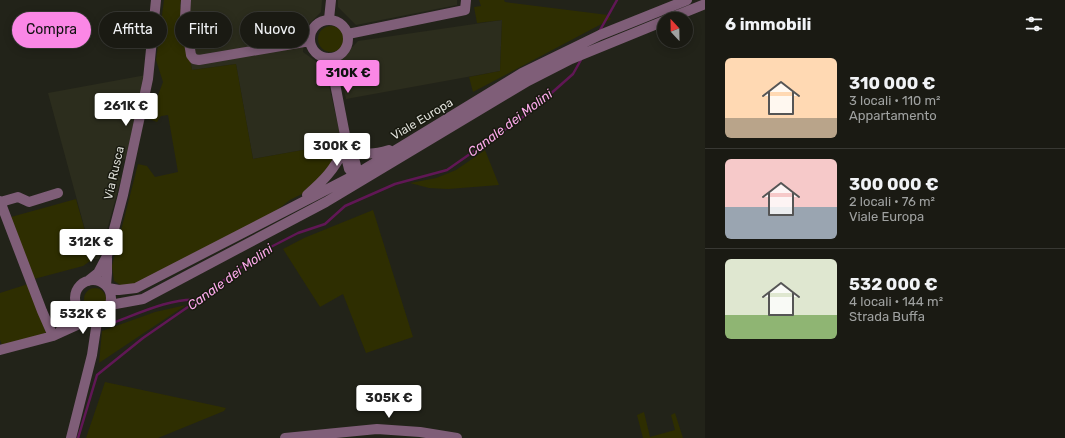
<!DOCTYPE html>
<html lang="it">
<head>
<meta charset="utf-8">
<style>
	body { margin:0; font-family:Rubik,sans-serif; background:#272721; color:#f1f3f6; height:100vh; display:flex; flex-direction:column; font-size:15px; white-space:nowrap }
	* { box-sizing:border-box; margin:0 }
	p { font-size:13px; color:#9fa1a0 }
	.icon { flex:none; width:22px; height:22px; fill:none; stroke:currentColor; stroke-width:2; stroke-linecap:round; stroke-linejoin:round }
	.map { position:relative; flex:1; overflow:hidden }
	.side { display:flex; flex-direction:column; background:#1a1a13; width:360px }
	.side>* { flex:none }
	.guide { position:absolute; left:12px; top:12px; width:380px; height:36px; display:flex; gap:8px }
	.needle { width:26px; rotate:338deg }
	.buttons { position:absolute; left:657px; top:12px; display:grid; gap:8px }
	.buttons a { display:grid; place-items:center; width:36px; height:36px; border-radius:50%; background:#1a1a13; box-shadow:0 2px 10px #0003,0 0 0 1px #383833; font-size:20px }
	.price { position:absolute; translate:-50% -34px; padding:0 9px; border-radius:4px; background:#fff; color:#222; font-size:13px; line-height:26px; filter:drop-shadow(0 1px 2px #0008) }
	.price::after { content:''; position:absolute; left:50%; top:24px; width:12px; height:9px; margin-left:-6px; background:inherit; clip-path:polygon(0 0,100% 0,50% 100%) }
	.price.active { background:#fb87e6; color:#111 }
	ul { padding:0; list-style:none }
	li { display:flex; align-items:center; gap:12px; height:100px; padding:0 20px }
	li+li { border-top:1px solid #383833 }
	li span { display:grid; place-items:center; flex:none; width:112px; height:80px; border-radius:6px; color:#555 }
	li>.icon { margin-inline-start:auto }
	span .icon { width:48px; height:48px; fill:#fffc; stroke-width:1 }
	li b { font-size:17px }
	h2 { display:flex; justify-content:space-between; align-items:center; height:48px; padding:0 20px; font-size:17px }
	.chip { padding:0 14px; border-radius:18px; background:#1a1a13; box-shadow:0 2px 10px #0003,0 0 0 1px #383833; font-size:14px; line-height:36px }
	.chip.active { background:#fb87e6; color:#111 }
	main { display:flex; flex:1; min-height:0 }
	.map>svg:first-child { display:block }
	.built { fill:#2c2d1d }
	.green { fill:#2e2e01 }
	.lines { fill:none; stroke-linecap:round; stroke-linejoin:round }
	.stream { stroke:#601755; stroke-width:2.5 }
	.minor { stroke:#7f5e78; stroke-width:10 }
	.labels { text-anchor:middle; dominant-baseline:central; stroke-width:3; stroke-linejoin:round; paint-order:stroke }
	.street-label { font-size:12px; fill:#ddded7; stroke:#191a10 }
	.water-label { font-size:13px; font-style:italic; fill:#fcaaeb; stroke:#191a10 }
</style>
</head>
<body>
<main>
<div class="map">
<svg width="705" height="438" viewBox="0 0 705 438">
	<rect width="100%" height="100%" fill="#222319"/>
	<path class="built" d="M 181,0 L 322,0 L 321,12 L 305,28 L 303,52 L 325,68 L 342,143 L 253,159 L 236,64 L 192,70 L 180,5 Z
		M 338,0 L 457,0 L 457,5 L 356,25 L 338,7 Z
		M 502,20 L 500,71 L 346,99 L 338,62 L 358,41 Z
		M 146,75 L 126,158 L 117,163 L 113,169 L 121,179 L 99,259 L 93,259 L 48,93 Z"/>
	<path class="green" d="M 164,0 L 181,0 L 180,5 L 192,70 L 236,64 L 253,159 L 342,143 L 336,158 L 325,173 L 306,192 L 290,200 L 272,214 L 135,286 L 122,286 L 114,281 L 112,266 L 138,164 L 147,166 L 155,177 L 178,172 L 168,115 L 161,116 L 157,122 L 146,118 L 148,110 L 155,103 L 163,82 L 156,60 Z
		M 479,0 L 504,0 L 505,2 L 608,15 L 611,19 L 473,92 L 469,77 L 500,71 L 502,20 L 477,23 L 474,7 L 481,6 Z
		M318 39a13 13 0 1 1 26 0a13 13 0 1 1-26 0Z
		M 485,150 L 499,185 L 448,189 L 429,188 L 410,183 L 436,178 L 456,170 Z
		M 76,199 L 93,259 L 83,266 L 34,279 L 11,217 Z
		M 373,210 L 413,337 L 366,353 L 343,294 L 320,307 L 283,249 L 304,238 Z
		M 28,284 L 46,333 L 2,345 L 0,340 L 0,293 Z
		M84 299a11 11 0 1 1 22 0a11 11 0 1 1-22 0Z
		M 186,305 L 99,363 L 102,331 L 155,312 Z
		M 105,382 L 226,408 L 224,411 L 158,438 L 86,438 Z
		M 644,412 L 650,437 L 675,430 L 671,415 L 675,413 L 683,438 L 643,438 L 637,415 Z"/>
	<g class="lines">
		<path class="stream" d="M 599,32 L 617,0
			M 107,325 C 133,316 171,297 198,300
			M 78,438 L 97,375 L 143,338 L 198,300 L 261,252 L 298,233 L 325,224 L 345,206 L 395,184 L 447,170 L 530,112 L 573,74 L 582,58"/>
		<path class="minor" d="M 186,0 L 185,18 L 191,55 L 194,59 L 199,60 L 310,41
			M 329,19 L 331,0
			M 668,19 L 705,4
			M310 39a19 19 0 1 1 38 0a19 19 0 1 1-38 0Z
			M 348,34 L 465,10 L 466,0
			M 330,58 L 345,135 L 353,154 L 359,178
			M 349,143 C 364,156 371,155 389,150
			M 344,149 L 349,169 L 357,179
			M 307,195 C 324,180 334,170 344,149
			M 0,201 L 42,311 L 53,336
			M 1,202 L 18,197 L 29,202 L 58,193
			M75 298a18 18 0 1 1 36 0a18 18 0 1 1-36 0Z
			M 88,281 L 98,273 L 107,256 L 123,195 L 148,79 L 156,0
			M 106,285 L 107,273 L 107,258
			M 108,288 L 119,290 L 136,288 L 353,176 L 522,73 L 600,35 L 687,0
			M 110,305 L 143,299 L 190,274 L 326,202 L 528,81 L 571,59 L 664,21
			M 60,331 C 68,323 75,316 77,305
			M 0,350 L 53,336 L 86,321 L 89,316
			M 71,438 L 92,355 L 98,315
			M 285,438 L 377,429 L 420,432 L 457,438"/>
	</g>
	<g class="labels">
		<g class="street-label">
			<text transform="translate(422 119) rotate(-31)">Viale Europa</text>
			<text transform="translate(114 173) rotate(-77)">Via Rusca</text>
		</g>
		<g class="water-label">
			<text transform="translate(510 123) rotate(-37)">Canale dei Molini</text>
			<text transform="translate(230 277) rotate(-36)">Canale dei Molini</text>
		</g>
	</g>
</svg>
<div class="buttons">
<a><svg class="needle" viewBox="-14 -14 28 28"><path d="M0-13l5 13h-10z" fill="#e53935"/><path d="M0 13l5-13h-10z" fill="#9fa1a0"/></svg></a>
</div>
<b class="price active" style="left:348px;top:94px">310K €</b>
<b class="price" style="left:126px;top:127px">261K €</b>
<b class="price" style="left:337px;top:167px">300K €</b>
<b class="price" style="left:91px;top:263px">312K €</b>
<b class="price" style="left:83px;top:335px">532K €</b>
<b class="price" style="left:389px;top:419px">305K €</b>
<div class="guide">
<a class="chip active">Compra</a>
<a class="chip">Affitta</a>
<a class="chip">Filtri</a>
<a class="chip">Nuovo</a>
</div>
</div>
<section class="side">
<h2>6 immobili<svg class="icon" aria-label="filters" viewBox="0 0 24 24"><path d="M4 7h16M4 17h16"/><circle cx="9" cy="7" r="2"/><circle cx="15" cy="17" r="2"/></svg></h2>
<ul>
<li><span style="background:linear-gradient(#ffd9b3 75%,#b9a48a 0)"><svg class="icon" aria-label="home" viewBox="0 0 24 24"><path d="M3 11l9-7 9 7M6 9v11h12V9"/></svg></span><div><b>310 000 €</b><p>3 locali · 110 m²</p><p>Appartamento</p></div></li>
<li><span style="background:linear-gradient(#f6c9c9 60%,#9aa5b1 0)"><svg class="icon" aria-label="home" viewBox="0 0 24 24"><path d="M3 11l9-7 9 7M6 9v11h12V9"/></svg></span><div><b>300 000 €</b><p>2 locali · 76 m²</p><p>Viale Europa</p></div></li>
<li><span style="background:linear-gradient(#dfe7d0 70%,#8fb573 0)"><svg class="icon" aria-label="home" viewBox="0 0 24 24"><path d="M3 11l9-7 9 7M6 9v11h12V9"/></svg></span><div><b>532 000 €</b><p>4 locali · 144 m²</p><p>Strada Buffa</p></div></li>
</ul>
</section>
</main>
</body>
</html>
